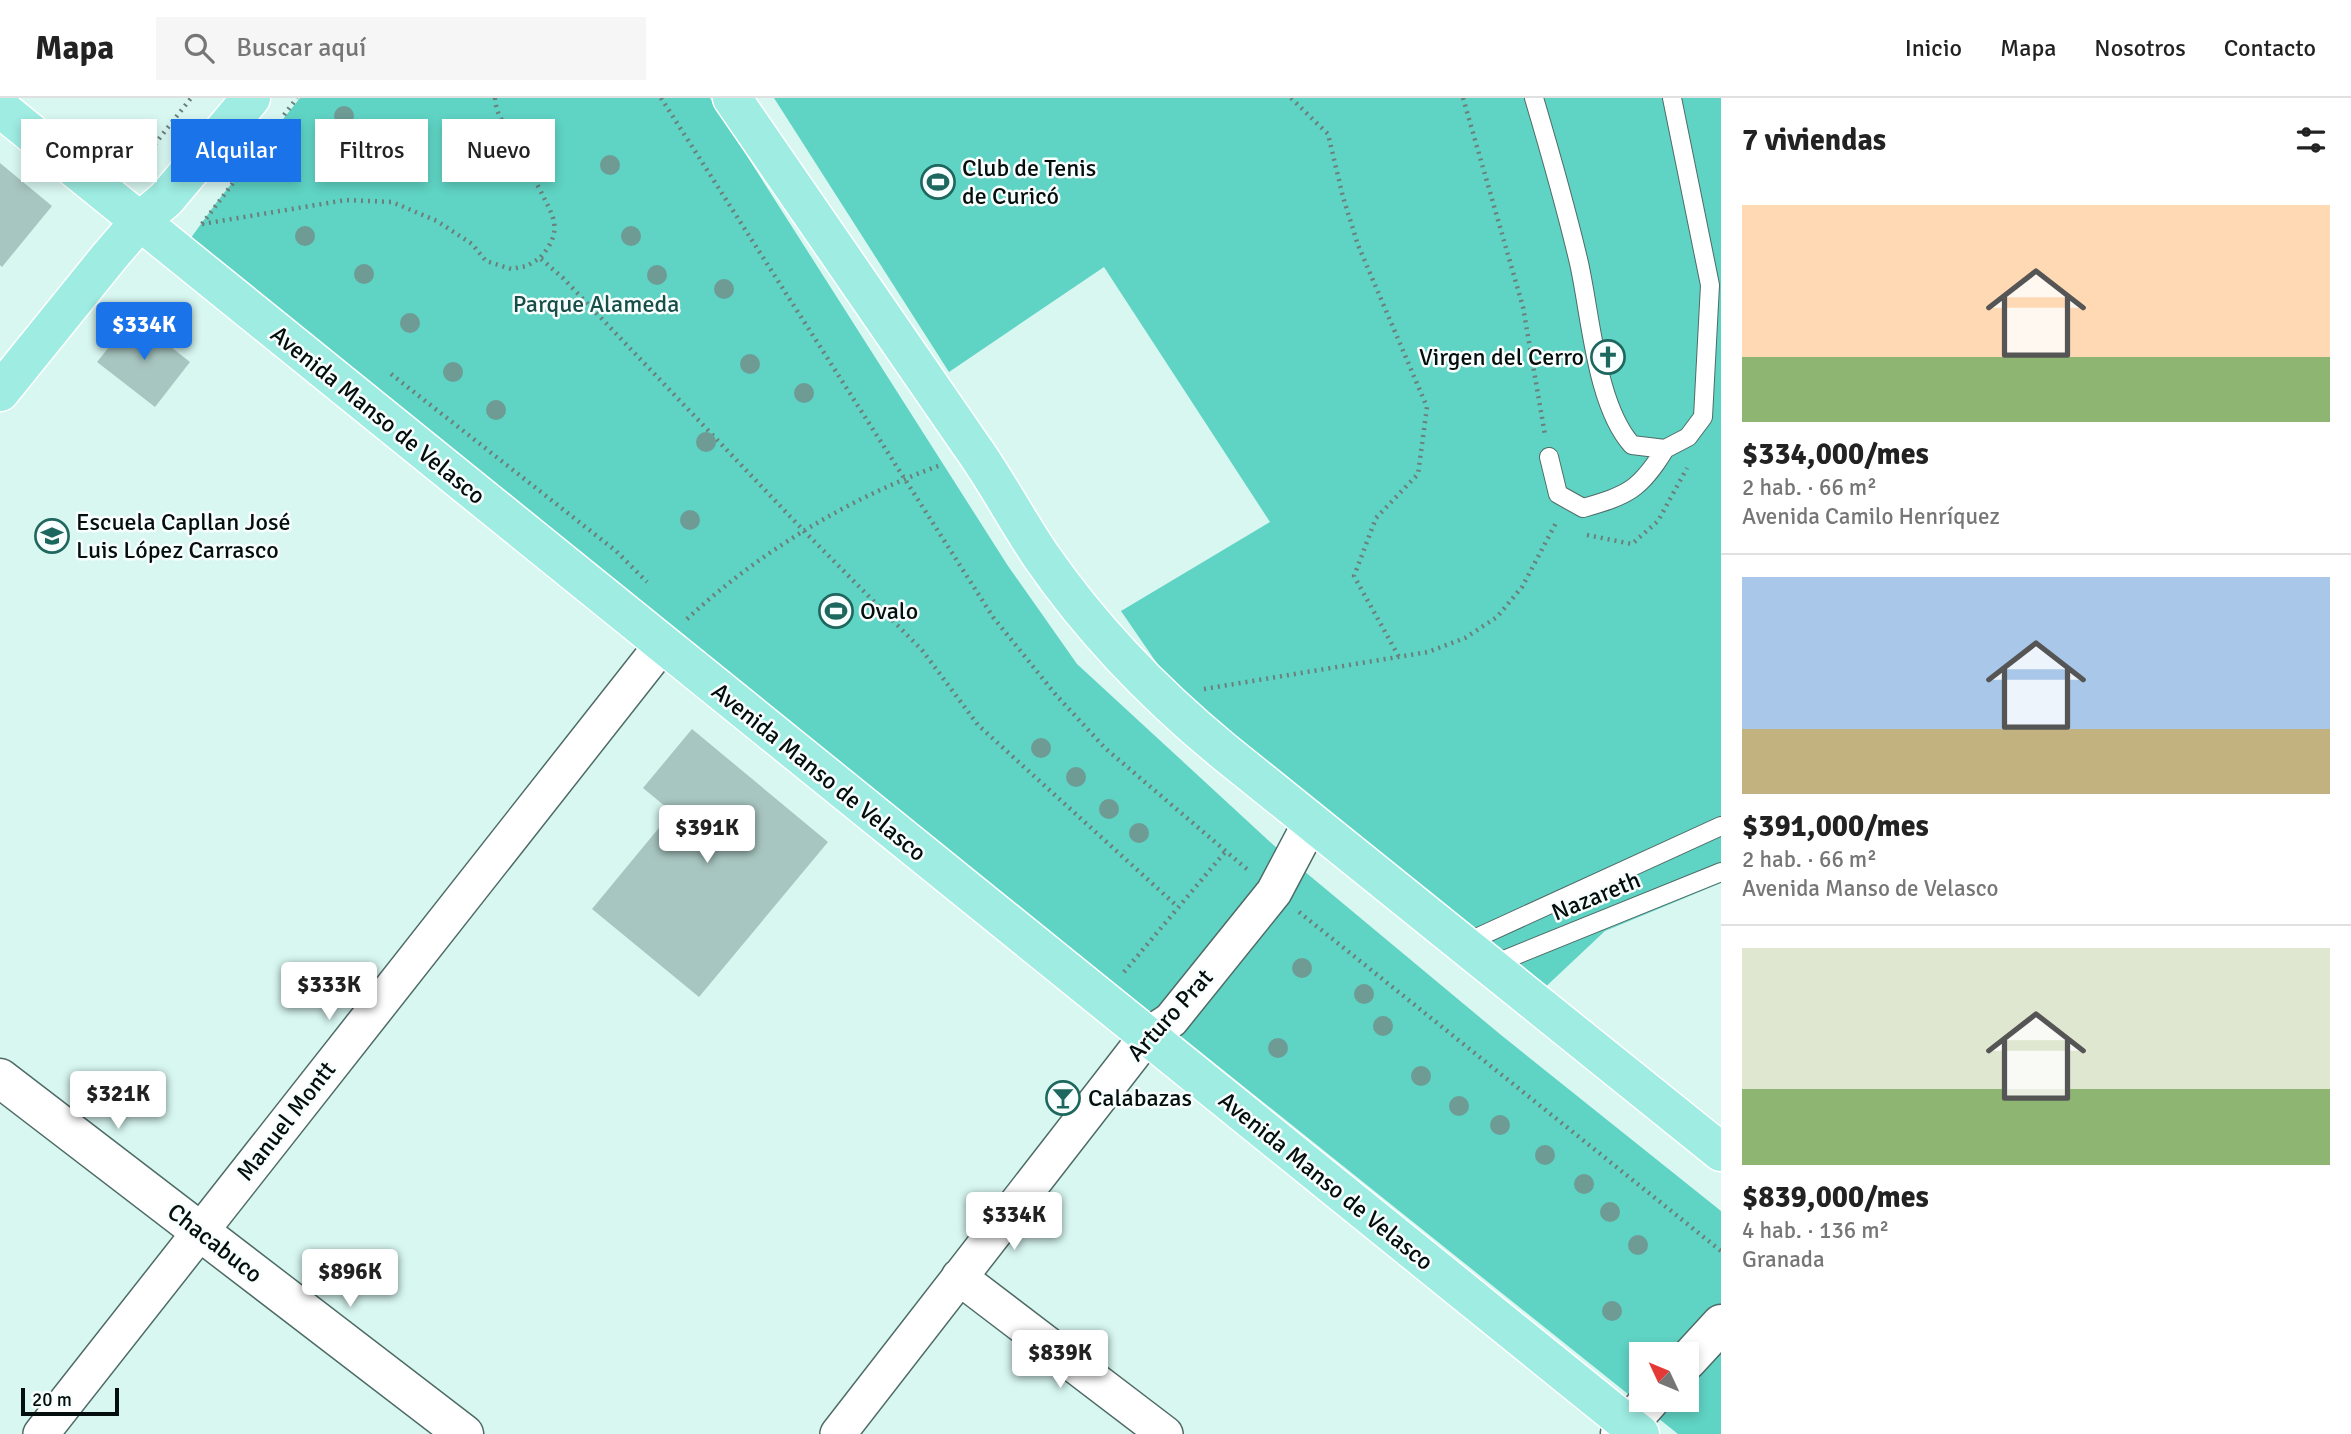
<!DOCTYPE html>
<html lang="es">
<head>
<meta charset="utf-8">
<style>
	body { margin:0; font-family:Signika,sans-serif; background:#f6f6f6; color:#222; height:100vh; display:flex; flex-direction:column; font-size:26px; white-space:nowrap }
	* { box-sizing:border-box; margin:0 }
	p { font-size:23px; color:#767676 }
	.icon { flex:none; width:38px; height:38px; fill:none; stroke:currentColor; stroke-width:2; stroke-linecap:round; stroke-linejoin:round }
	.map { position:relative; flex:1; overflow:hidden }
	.side { display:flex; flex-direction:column; background:#fff; width:630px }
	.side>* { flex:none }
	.guide { position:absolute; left:21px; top:21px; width:665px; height:63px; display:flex; gap:14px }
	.needle { width:46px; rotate:314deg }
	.buttons { position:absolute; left:1629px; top:1244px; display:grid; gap:14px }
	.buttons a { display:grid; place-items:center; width:70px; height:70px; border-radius:0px; background:#fff; box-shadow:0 4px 10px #0003; font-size:35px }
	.scale { position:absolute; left:21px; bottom:18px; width:98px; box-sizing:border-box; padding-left:7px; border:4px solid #040e0c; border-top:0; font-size:19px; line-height:24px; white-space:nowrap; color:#040e0c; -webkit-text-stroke:5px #f8fefd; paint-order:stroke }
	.price { position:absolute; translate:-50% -60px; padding:0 16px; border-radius:7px; background:#fff; color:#222; font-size:23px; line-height:46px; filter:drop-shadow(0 2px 4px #0008) }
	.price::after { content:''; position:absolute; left:50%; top:42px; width:21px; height:16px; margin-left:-10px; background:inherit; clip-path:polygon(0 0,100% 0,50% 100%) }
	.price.active { background:#1a73e8; color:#fff }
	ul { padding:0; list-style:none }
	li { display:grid; align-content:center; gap:14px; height:371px; padding:0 21px }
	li+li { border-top:2px solid #e0e0e0 }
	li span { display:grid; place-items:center; height:217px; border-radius:0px; color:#555 }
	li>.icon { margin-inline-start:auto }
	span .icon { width:126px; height:126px; fill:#fffc; stroke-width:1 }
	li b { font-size:30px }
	h2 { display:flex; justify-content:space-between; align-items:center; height:84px; padding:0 21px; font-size:30px }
	.chip { padding:0 24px; border-radius:0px; background:#fff; box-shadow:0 4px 10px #0003; font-size:24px; line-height:63px }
	.chip.active { background:#1a73e8; color:#fff }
	header { display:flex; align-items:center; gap:42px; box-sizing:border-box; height:98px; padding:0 35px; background:#fff; border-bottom:2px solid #e0e0e0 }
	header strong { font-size:33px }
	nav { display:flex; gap:38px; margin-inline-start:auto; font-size:24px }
	.search { width:490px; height:63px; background:#f6f6f6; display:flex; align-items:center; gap:18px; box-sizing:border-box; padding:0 24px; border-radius:0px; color:#767676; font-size:26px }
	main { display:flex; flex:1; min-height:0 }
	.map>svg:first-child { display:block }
	.green { fill:#5fd3c4; fill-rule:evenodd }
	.building { fill:#a8c6c1 }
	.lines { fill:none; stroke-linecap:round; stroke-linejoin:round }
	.lane-casing { stroke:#4f6b66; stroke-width:20 }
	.street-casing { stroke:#4f6b66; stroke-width:38 }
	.secondary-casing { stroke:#4f6b66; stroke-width:41 }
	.primary-casing { stroke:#fff; stroke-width:41 }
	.path { stroke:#6b7f7b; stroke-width:4.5; stroke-dasharray:2 5; stroke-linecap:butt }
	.lane { stroke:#fff; stroke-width:18 }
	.street { stroke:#fff; stroke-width:35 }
	.secondary { stroke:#fff; stroke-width:38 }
	.primary { stroke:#9eece2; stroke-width:38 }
	.tree { fill:#6e9b94 }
	.labels { text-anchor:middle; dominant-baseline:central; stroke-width:5; stroke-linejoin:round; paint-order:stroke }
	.poi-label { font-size:24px; fill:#040e0c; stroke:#f8fefd; text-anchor:start }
	.park-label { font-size:24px; fill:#174f48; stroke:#f8fefd }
	.street-label { font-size:24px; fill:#040e0c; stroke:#f8fefd }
</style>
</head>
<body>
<header>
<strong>Mapa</strong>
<div class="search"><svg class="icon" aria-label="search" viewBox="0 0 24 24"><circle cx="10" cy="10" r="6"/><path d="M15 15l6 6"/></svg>Buscar aquí</div>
<nav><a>Inicio</a><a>Mapa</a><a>Nosotros</a><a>Contacto</a></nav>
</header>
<main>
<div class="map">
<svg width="1721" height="1336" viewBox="0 0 1721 1336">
	<rect width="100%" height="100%" fill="#d8f7f1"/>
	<path class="green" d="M 300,0 L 710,0 L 1008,468 L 1077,566 L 1280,753 L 1501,937 L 1721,1113 L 1721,1336 L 1678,1336 L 188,144 L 216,105 ZM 1642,1256 L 1687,1256 L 1687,1302 L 1642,1302 Z
		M 774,0 L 1721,0 L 1721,785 L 1605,833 L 1539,895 L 1321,716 L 1167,580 L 1121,513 L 1270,424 L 1104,169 L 949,274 Z"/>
	<path class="building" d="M 0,65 L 52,108 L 2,169 L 0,167 Z
		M 133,219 L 190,264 L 155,309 L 97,264 Z
		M 692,631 L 828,744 L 699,899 L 592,811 L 672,714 L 643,690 Z"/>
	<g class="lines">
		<g class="lane-casing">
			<path id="lane" d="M 1534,0 C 1550,54 1566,110 1579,165 C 1591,219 1596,307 1632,347 L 1665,351 L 1688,339 L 1703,319 L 1710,187 L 1672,0
				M 1549,359 L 1558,396 L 1583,410 C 1628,397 1640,392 1665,351
				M 1463,846 L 1721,728
				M 1489,868 L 1721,774"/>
		</g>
		<g class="street-casing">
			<path id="street" d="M 959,1179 L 1165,1336
				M 41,1336 L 662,547
				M 838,1336 L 1147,938 L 1171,922 L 1274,794 L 1311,724"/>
		</g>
		<g class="secondary-casing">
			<path id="secondary" d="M 0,980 L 464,1336
				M 1687,1263 L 1721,1226
				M 1620,1336 L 1650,1302"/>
		</g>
		<g class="primary-casing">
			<path id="primary" d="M 732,0 C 811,115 891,230 970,346 C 996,382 1016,421 1041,458 C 1092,532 1153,595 1222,652 L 1721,1054
				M 0,10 L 1640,1336
				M 0,294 L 109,159 L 139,124 L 166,101 L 251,0"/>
		</g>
		<path class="path" d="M 495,0 C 496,20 509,31 519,48 C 527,62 532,77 540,92 C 554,120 564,132 540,160
			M 661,0 L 993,519 L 1056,597 L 1105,650 L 1249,773
			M 1291,0 L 1328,36 L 1343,99 L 1358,147 L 1427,309 L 1418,376 L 1376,420 L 1354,478 L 1399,559
			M 1463,0 L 1523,209 L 1545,337
			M 284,17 L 297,0
			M 133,74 L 191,0
			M 202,126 L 346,102 L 392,104 L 437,123 L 472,146 L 486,163 L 511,171 L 527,168 L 540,160 L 563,180 L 804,433 L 922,552 L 978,627 L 1178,809
			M 202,126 L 258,52
			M 391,276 L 616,453 L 647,484
			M 1587,437 L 1632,446 L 1658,423 L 1687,370
			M 687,521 C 759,454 849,400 941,367
			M 1204,591 L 1428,554 L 1465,540 L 1497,519 L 1522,489 L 1557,423
			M 1299,814 L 1721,1153
			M 1124,874 L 1225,754"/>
		<use href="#lane" class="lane"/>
		<use href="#street" class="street"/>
		<use href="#secondary" class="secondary"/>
		<use href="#primary" class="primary"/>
	</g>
	<g class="tree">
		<circle cx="344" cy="18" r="10"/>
		<circle cx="610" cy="67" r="10"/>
		<circle cx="305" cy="138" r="10"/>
		<circle cx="631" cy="138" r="10"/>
		<circle cx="364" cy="176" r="10"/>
		<circle cx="657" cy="177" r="10"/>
		<circle cx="724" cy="191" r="10"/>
		<circle cx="410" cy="225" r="10"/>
		<circle cx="750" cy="266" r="10"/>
		<circle cx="453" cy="274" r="10"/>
		<circle cx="804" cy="295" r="10"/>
		<circle cx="496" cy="312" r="10"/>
		<circle cx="706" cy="344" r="10"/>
		<circle cx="690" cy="422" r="10"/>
		<circle cx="1041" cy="650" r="10"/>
		<circle cx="1076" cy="679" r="10"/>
		<circle cx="1109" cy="711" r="10"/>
		<circle cx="1139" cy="735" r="10"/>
		<circle cx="1302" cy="870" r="10"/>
		<circle cx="1364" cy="896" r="10"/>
		<circle cx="1383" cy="928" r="10"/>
		<circle cx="1278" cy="950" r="10"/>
		<circle cx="1421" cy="978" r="10"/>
		<circle cx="1459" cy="1008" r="10"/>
		<circle cx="1500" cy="1027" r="10"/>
		<circle cx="1545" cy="1057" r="10"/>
		<circle cx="1584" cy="1086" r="10"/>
		<circle cx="1610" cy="1114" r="10"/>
		<circle cx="1638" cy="1147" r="10"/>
		<circle cx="1612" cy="1213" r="10"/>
	</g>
	<defs>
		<g id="stadium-ring" transform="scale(1.75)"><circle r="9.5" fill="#f8fefd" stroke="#1d675e" stroke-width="1.5"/><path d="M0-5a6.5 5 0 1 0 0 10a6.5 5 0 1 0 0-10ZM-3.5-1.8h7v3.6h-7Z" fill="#1d675e"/></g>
		<g id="church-ring" transform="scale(1.75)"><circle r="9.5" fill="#f8fefd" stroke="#1d675e" stroke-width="1.5"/><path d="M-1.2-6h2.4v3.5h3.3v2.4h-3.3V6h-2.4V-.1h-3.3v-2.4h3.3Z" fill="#1d675e"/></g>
		<g id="school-ring" transform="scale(1.75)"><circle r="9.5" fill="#f8fefd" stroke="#1d675e" stroke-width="1.5"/><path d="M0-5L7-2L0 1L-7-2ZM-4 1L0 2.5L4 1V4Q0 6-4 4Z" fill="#1d675e"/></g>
		<g id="bar-ring" transform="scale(1.75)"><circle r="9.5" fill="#f8fefd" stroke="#1d675e" stroke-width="1.5"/><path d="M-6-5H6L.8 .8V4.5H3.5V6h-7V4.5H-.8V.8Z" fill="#1d675e"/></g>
	</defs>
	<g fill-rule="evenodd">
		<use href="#stadium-ring" x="938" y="84"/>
		<use href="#church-ring" x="1608" y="259"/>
		<use href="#school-ring" x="52" y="438"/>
		<use href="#stadium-ring" x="836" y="513"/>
		<use href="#bar-ring" x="1063" y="1000"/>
	</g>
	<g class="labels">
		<g class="poi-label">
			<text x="962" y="70">Club de Tenis<tspan x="962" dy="28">de Curicó</tspan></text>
			<text x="1584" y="259" text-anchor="end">Virgen del Cerro</text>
			<text x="76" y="424">Escuela Capllan José<tspan x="76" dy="28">Luis López Carrasco</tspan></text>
			<text x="860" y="513">Ovalo</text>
			<text x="1088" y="1000">Calabazas</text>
		</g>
		<g class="park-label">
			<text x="596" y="206">Parque Alameda</text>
		</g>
		<g class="street-label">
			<text transform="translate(378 317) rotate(39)">Avenida Manso de Velasco</text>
			<text transform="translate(819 674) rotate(39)">Avenida Manso de Velasco</text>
			<text transform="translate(1596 798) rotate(-22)">Nazareth</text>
			<text transform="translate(1170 917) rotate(-48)">Arturo Prat</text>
			<text transform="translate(286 1023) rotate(-52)">Manuel Montt</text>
			<text transform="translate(1326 1083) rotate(39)">Avenida Manso de Velasco</text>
			<text transform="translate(215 1145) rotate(38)">Chacabuco</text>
		</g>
	</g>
</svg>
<div class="buttons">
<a><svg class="needle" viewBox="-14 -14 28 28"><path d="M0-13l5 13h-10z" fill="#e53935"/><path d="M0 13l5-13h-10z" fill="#767676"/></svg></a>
</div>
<div class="scale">20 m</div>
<b class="price active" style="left:144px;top:264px">$334K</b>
<b class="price" style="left:707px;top:767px">$391K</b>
<b class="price" style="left:329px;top:924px">$333K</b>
<b class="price" style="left:118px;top:1033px">$321K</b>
<b class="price" style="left:1014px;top:1154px">$334K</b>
<b class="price" style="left:350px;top:1211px">$896K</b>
<b class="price" style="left:1060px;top:1292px">$839K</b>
<div class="guide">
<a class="chip">Comprar</a>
<a class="chip active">Alquilar</a>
<a class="chip">Filtros</a>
<a class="chip">Nuevo</a>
</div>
</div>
<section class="side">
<h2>7 viviendas<svg class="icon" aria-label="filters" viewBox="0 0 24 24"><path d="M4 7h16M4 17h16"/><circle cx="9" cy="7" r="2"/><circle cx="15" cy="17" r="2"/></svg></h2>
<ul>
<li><span style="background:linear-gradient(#ffd9b3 70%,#8fb573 0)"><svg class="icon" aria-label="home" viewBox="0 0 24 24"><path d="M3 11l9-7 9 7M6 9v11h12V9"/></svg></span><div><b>$334,000/mes</b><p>2 hab. · 66 m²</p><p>Avenida Camilo Henríquez</p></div></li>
<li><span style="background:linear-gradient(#a9c7e8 70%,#c2b280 0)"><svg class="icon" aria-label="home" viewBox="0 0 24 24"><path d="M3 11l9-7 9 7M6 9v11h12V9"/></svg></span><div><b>$391,000/mes</b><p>2 hab. · 66 m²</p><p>Avenida Manso de Velasco</p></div></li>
<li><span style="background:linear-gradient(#dfe7d0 65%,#8fb573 0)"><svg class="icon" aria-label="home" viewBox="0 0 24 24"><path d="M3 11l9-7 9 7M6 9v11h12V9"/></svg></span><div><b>$839,000/mes</b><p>4 hab. · 136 m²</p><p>Granada</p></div></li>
</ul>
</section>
</main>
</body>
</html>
